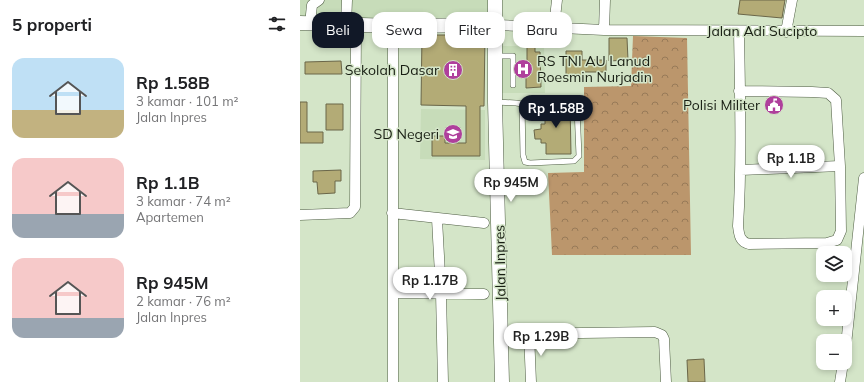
<!DOCTYPE html>
<html lang="id">
<head>
<meta charset="utf-8">
<style>
	body { margin:0; font-family:Mulish,sans-serif; background:#f2f2f2; color:#202124; height:100vh; display:flex; flex-direction:column; font-size:15px; white-space:nowrap }
	* { box-sizing:border-box; margin:0 }
	p { font-size:13px; color:#757577 }
	.icon { flex:none; width:22px; height:22px; fill:none; stroke:currentColor; stroke-width:2; stroke-linecap:round; stroke-linejoin:round }
	.map { position:relative; flex:1; overflow:hidden }
	.panel { display:flex; flex-direction:column; background:#fff; width:300px }
	.panel>* { flex:none }
	.guide { position:absolute; left:12px; top:12px; width:380px; height:36px; display:flex; gap:8px }
	.buttons { position:absolute; left:516px; top:246px; display:grid; gap:8px }
	.buttons a { display:grid; place-items:center; width:36px; height:36px; border-radius:8px; background:#fff; box-shadow:0 2px 6px #0003; font-size:20px }
	.price { position:absolute; translate:-50% -34px; padding:0 9px; border-radius:14px; background:#fff; color:#222; font-size:13px; line-height:26px; filter:drop-shadow(0 1px 2px #0008) }
	.price::after { content:''; position:absolute; left:50%; top:24px; width:12px; height:9px; margin-left:-6px; background:inherit; clip-path:polygon(0 0,100% 0,50% 100%) }
	.price.selected { background:#111827; color:#fff }
	ul { padding:0; list-style:none }
	li { display:flex; align-items:center; gap:12px; height:100px; padding:0 12px }
	li span { display:grid; place-items:center; flex:none; width:112px; height:80px; border-radius:12px; color:#555 }
	li>.icon { margin-inline-start:auto }
	span .icon { width:48px; height:48px; fill:#fffc; stroke-width:1 }
	li b { font-size:17px }
	h2 { display:flex; justify-content:space-between; align-items:center; height:48px; padding:0 12px; font-size:17px }
	.tag { padding:0 14px; border-radius:12px; background:#fff; box-shadow:0 2px 6px #0003; font-size:14px; line-height:36px }
	.tag.selected { background:#111827; color:#fff }
	main { display:flex; flex:1; min-height:0 }
	.map>svg:first-child { display:block }
	.built { fill:#c7dcb9 }
	.forest { fill:url(#forest-crowns) }
	.building { fill:#b3ab76; stroke:#6a6649 }
	.lines { fill:none; stroke-linecap:round; stroke-linejoin:round }
	.lane-casing { stroke:#4d5c42; stroke-width:6 }
	.street-casing { stroke:#4d5c42; stroke-width:11 }
	.secondary-casing { stroke:#4d5c42; stroke-width:15 }
	.lane { stroke:#fff; stroke-width:5 }
	.street { stroke:#fff; stroke-width:10 }
	.secondary { stroke:#fff; stroke-width:14 }
	.labels { text-anchor:middle; dominant-baseline:central; stroke-width:3; stroke-linejoin:round; paint-order:stroke }
	.street-label { font-size:14px; fill:#181e13; stroke:#d4e5c8 }
	.poi-label { font-size:14px; fill:#181e13; stroke:#d4e5c8; text-anchor:end }
</style>
</head>
<body>
<main>
<section class="panel">
<h2>5 properti<svg class="icon" aria-label="filters" viewBox="0 0 24 24"><path d="M4 7h16M4 17h16"/><circle cx="9" cy="7" r="2"/><circle cx="15" cy="17" r="2"/></svg></h2>
<ul>
<li><span style="background:linear-gradient(#bfe0f5 65%,#c2b280 0)"><svg class="icon" aria-label="home" viewBox="0 0 24 24"><path d="M3 11l9-7 9 7M6 9v11h12V9"/></svg></span><div><b>Rp 1.58B</b><p>3 kamar · 101 m²</p><p>Jalan Inpres</p></div></li>
<li><span style="background:linear-gradient(#f6c9c9 70%,#9aa5b1 0)"><svg class="icon" aria-label="home" viewBox="0 0 24 24"><path d="M3 11l9-7 9 7M6 9v11h12V9"/></svg></span><div><b>Rp 1.1B</b><p>3 kamar · 74 m²</p><p>Apartemen</p></div></li>
<li><span style="background:linear-gradient(#f6c9c9 75%,#9aa5b1 0)"><svg class="icon" aria-label="home" viewBox="0 0 24 24"><path d="M3 11l9-7 9 7M6 9v11h12V9"/></svg></span><div><b>Rp 945M</b><p>2 kamar · 76 m²</p><p>Jalan Inpres</p></div></li>
</ul>
</section>
<div class="map">
<svg width="564" height="382" viewBox="0 0 564 382">
	<defs>
		<pattern id="forest-crowns" width="20" height="18" patternUnits="userSpaceOnUse"><rect width="20" height="18" fill="#bb966c"/><path d="M2 6a3 3 0 1 1 6 0M12 15a3 3 0 1 1 6 0" fill="none" stroke="#977a58"/></pattern>
	</defs>
	<rect width="100%" height="100%" fill="#d4e5c8"/>
	<path class="built" d="M 0,0 L 188,0 L 188,20 L 0,18 Z
		M 202,46 L 244,46 L 245,93 L 202,93 Z
		M 121,109 L 185,110 L 185,160 L 120,159 Z"/>
	<path class="forest" d="M 333,36 L 387,38 L 391,255 L 252,255 L 248,173 L 284,172 L 284,87 L 331,86 Z"/>
	<path class="building" d="M 440,0 L 485,0 L 482,18 L 438,14 Z
		M 220,33 L 235,33 L 235,52 L 240,52 L 241,87 L 226,88 L 226,78 L 221,78 L 221,64 L 227,64 L 227,43 L 220,43 Z
		M 122,35 L 185,35 L 184,106 L 180,106 L 180,156 L 132,156 L 132,136 L 145,136 L 145,143 L 166,143 L 166,106 L 121,105 Z
		M 309,38 L 327,38 L 328,60 L 309,61 Z
		M 266,51 L 282,51 L 282,60 L 306,60 L 306,72 L 282,72 L 282,76 L 266,76 Z
		M 41,61 L 42,74 L 5,74 L 5,62 Z
		M 0,102 L 7,102 L 7,132 L 23,132 L 23,143 L 0,143 Z
		M 270,103 L 271,154 L 246,154 L 246,143 L 241,143 L 241,139 L 235,139 L 234,130 L 241,129 L 241,124 L 245,124 L 245,104 Z
		M 26,104 L 43,104 L 43,130 L 26,130 Z
		M 41,170 L 41,181 L 35,181 L 35,193 L 18,194 L 17,182 L 13,182 L 13,171 Z
		M 404,359 L 405,382 L 388,382 L 387,360 Z"/>
	<g class="lines">
		<g class="lane-casing">
			<path id="lane" d="M 196,56 L 213,56 L 213,85
				M 196,102 L 216,103 L 222,104 L 223,155 L 225,162 L 230,163 L 274,161 L 279,156 L 277,108"/>
		</g>
		<g class="street-casing">
			<path id="street" d="M 10,24 L 12,5 L 19,0
				M 46,25 L 47,0
				M 197,25 L 304,30 L 564,31
				M 254,27 L 257,0
				M 304,30 L 305,0
				M 439,31 C 440,96 442,161 438,226 C 439,235 440,242 449,244 L 527,243 L 537,240 L 541,231 L 540,166 L 536,100 L 528,93 L 512,92 L 439,91
				M 486,32 L 492,0
				M 441,170 L 540,166
				M 92,213 L 184,223
				M 0,215 L 50,213 L 55,207 L 56,25
				M 137,219 L 141,293 L 143,382
				M 94,293 L 184,294
				M 229,333 L 231,382
				M 201,334 L 355,332 L 362,335 L 364,339 L 366,382
				M 545,354 L 564,178
				M 93,382 L 93,26
				M 540,382 L 543,363"/>
		</g>
		<g class="secondary-casing">
			<path id="secondary" d="M 195,0 L 195,102 L 202,382
				M 0,23 L 93,26 L 197,25"/>
		</g>
		<use href="#lane" class="lane"/>
		<use href="#street" class="street"/>
		<use href="#secondary" class="secondary"/>
	</g>
	<defs>
		<g id="hospital-disc" transform="scale(1)"><circle r="9.5" fill="#af3f9c" stroke="#d4e5c8"/><path d="M-5-5h3v3.5h4V-5h3V5h-3V1.5h-4V5h-3Z" fill="#fff"/></g>
		<g id="building-disc" transform="scale(1)"><circle r="9.5" fill="#af3f9c" stroke="#d4e5c8"/><path d="M-4-6H4V6H1V3H-1V6H-4ZM-2.5-4.3h1.7v1.8h-1.7ZM.8-4.3h1.7v1.8H.8ZM-2.5-1h1.7V.8h-1.7ZM.8-1h1.7V.8H.8Z" fill="#fff"/></g>
		<g id="civic-disc" transform="scale(1)"><circle r="9.5" fill="#af3f9c" stroke="#d4e5c8"/><path d="M-.6-6.5H3V-4.5H.6V-3L4-1V1h2V6H-6V1h2V-1L-.6-3ZM-1.2 2.5V6h2.4V2.5Z" fill="#fff"/></g>
		<g id="school-disc" transform="scale(1)"><circle r="9.5" fill="#af3f9c" stroke="#d4e5c8"/><path d="M0-5L7-2L0 1L-7-2ZM-4 1L0 2.5L4 1V4Q0 6-4 4Z" fill="#fff"/></g>
	</defs>
	<g fill-rule="evenodd">
		<use href="#hospital-disc" x="223" y="69"/>
		<use href="#building-disc" x="153" y="70"/>
		<use href="#civic-disc" x="474" y="105"/>
		<use href="#school-disc" x="153" y="134"/>
	</g>
	<g class="labels">
		<g class="street-label">
			<text x="462" y="31">Jalan Adi Sucipto</text>
			<text transform="translate(200 263) rotate(-91)">Jalan Inpres</text>
		</g>
		<g class="poi-label">
			<text x="237" y="61" text-anchor="start">RS TNI AU Lanud<tspan x="237" dy="16">Roesmin Nurjadin</tspan></text>
			<text x="139" y="70">Sekolah Dasar</text>
			<text x="460" y="105">Polisi Militer</text>
			<text x="139" y="134">SD Negeri</text>
		</g>
	</g>
</svg>
<div class="buttons">
<a><svg class="icon" aria-label="layers" viewBox="0 0 24 24"><path d="M12 4l9 5-9 5-9-5zM3 14l9 5 9-5"/></svg></a>
<a>+</a>
<a>−</a>
</div>
<b class="price selected" style="left:256px;top:129px">Rp 1.58B</b>
<b class="price" style="left:491px;top:179px">Rp 1.1B</b>
<b class="price" style="left:211px;top:203px">Rp 945M</b>
<b class="price" style="left:130px;top:301px">Rp 1.17B</b>
<b class="price" style="left:241px;top:357px">Rp 1.29B</b>
<div class="guide">
<a class="tag selected">Beli</a>
<a class="tag">Sewa</a>
<a class="tag">Filter</a>
<a class="tag">Baru</a>
</div>
</div>
</main>
</body>
</html>
